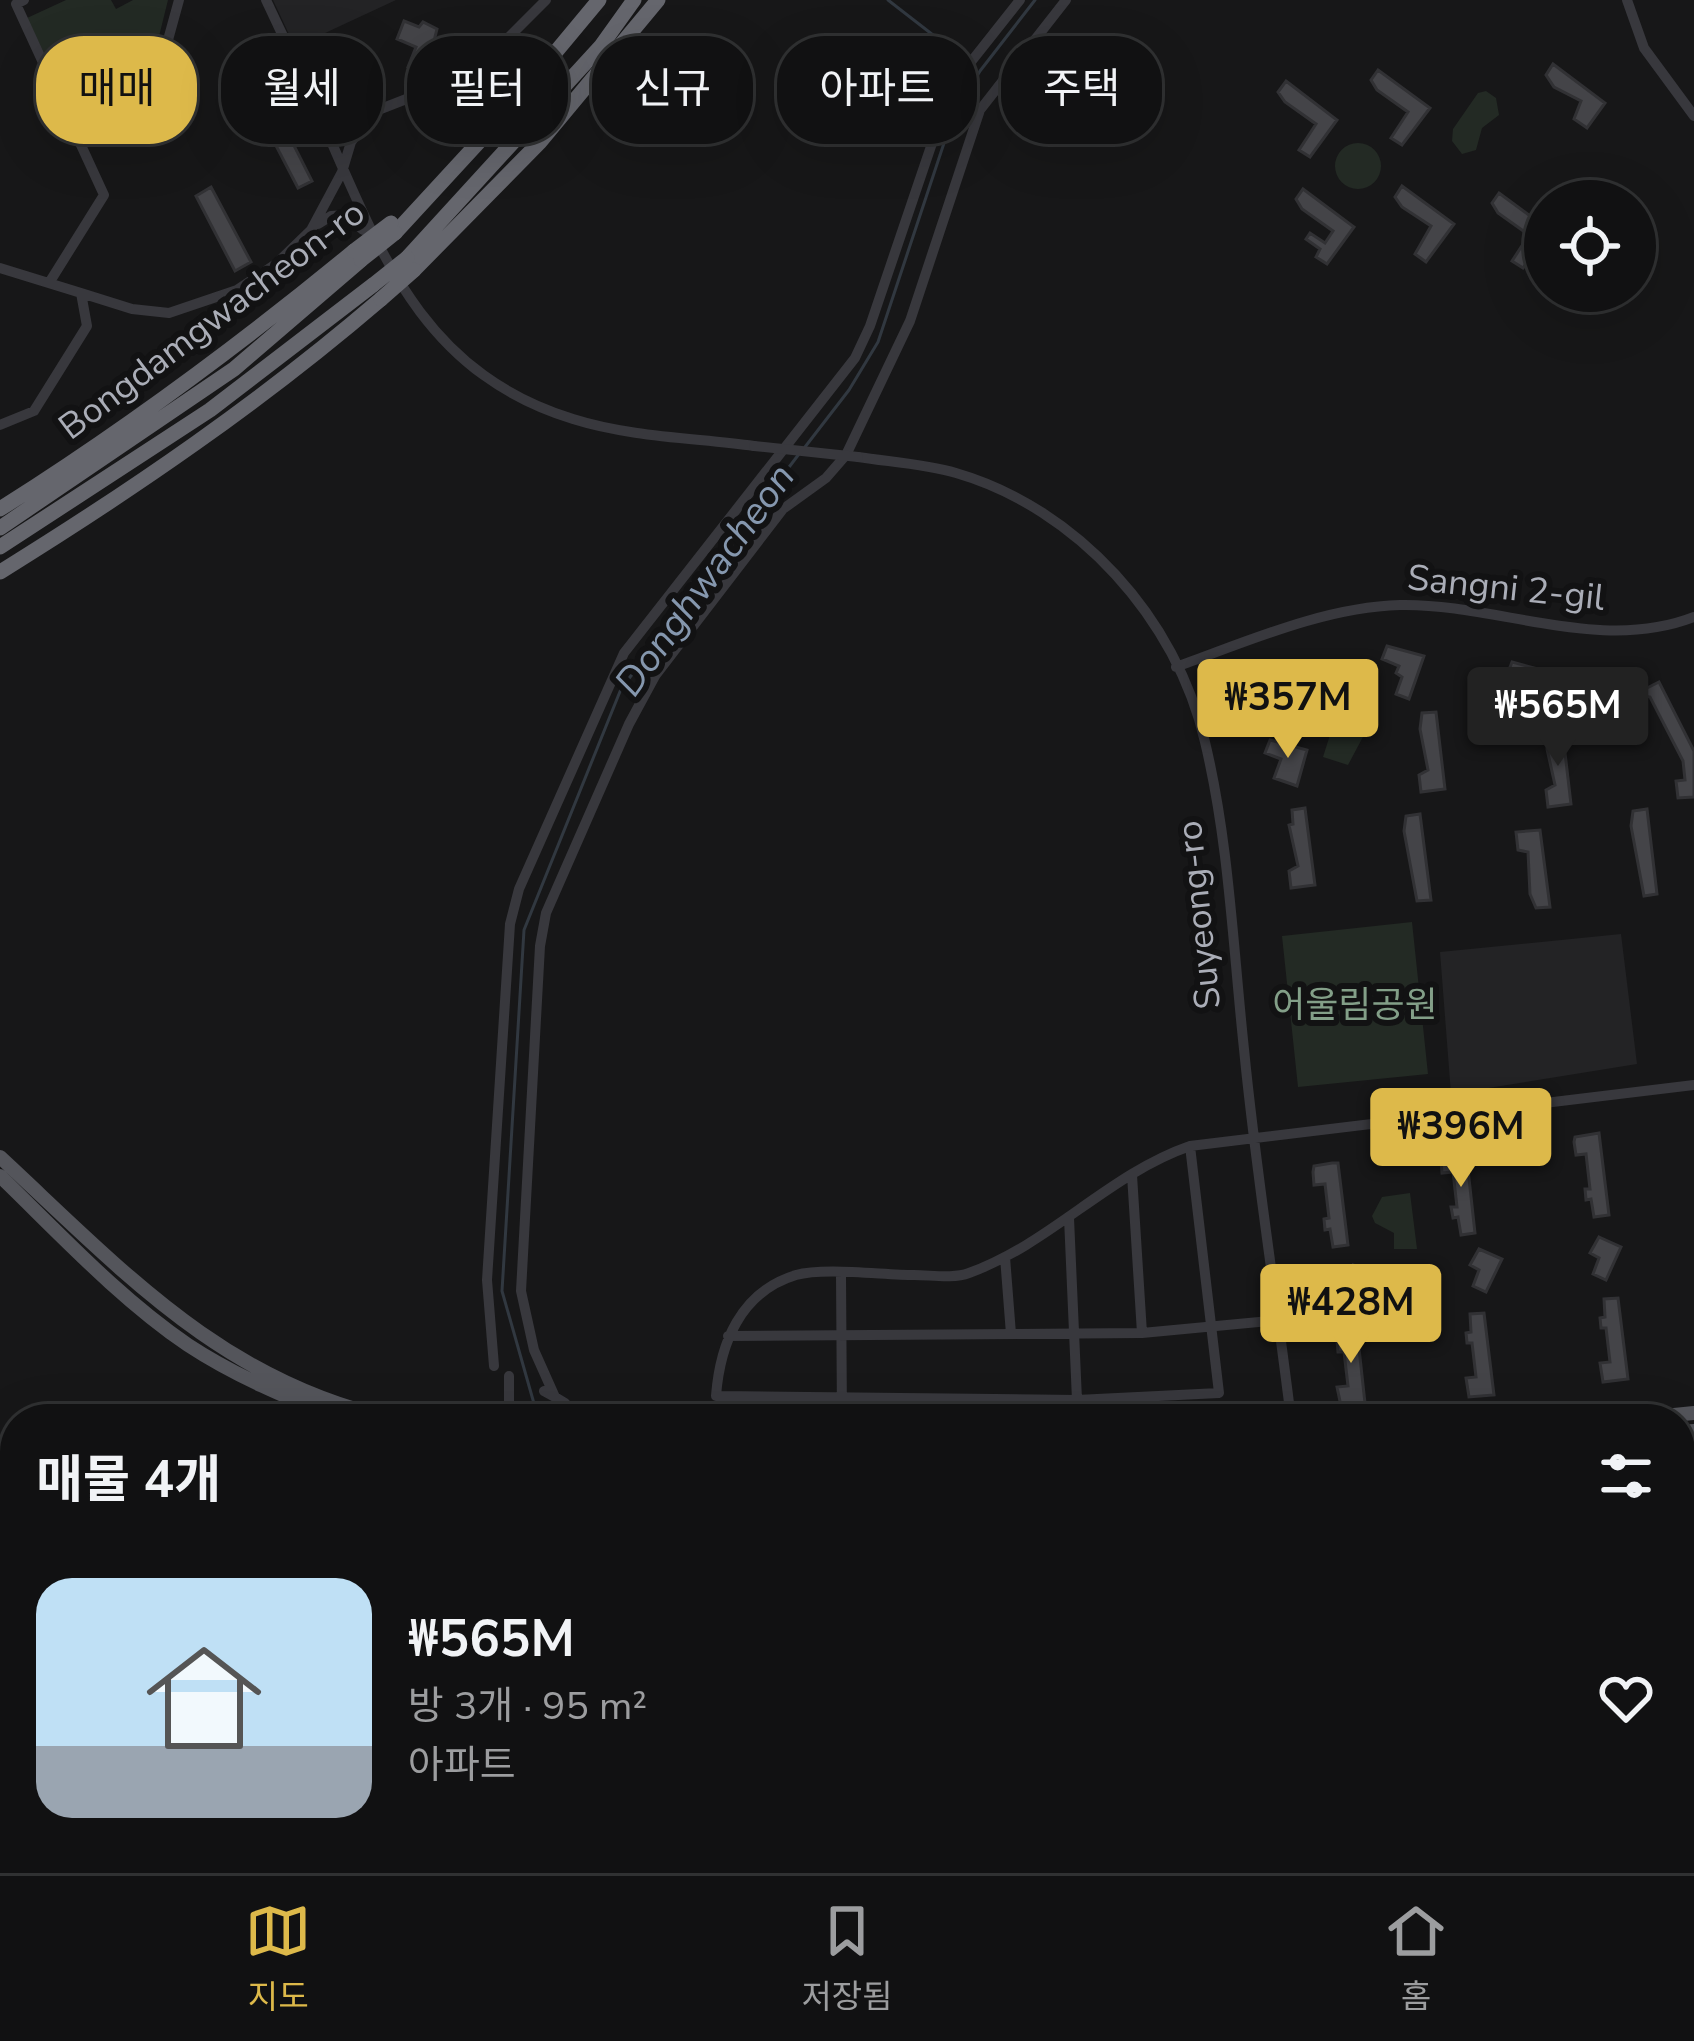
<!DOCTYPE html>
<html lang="ko">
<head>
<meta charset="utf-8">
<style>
	body { margin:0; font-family:"Nunito Sans","Noto Sans KR",sans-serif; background:#1a1a1b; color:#f1f3f6; height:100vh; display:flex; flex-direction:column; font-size:45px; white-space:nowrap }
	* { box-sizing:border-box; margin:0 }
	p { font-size:39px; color:#9c9d9f }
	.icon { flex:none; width:66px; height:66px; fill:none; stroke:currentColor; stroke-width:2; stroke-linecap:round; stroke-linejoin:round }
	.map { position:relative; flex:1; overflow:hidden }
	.side { position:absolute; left:0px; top:1404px; width:1695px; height:471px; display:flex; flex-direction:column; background:#111112; border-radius:48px 48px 0 0; box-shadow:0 12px 48px #0002,0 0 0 3px #303132 }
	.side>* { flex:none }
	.banner { position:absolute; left:36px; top:36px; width:1623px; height:108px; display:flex; gap:24px }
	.tools { position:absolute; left:1524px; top:180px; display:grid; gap:24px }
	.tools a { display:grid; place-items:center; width:132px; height:132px; border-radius:50%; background:#111112; box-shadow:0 12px 48px #0002,0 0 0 3px #303132; font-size:60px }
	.price { position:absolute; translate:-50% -102px; padding:0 27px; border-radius:12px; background:#ddb94a; color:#111; font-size:39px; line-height:78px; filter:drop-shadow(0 3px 6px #0008) }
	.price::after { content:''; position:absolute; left:50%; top:72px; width:36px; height:27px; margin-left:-18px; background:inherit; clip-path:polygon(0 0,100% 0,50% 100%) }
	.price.current { background:#222; color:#fff }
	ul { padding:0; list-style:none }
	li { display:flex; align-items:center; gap:36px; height:300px; padding:0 36px }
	li span { display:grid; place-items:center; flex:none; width:336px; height:240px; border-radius:36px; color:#555 }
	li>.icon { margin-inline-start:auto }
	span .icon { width:144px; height:144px; fill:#fffc; stroke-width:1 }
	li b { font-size:51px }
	h2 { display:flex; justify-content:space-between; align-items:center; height:144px; padding:0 36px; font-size:51px }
	.tag { padding:0 42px; border-radius:48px; background:#111112; box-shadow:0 12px 48px #0002,0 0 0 3px #303132; font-size:42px; line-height:108px }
	.tag.current { background:#ddb94a; color:#111 }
	.tab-bar { display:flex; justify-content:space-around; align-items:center; height:168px; border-top:3px solid #303132; background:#111112; font-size:33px; color:#9c9d9f }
	.tab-bar a { display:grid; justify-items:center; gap:6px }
	.tab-bar .current { color:#ddb94a }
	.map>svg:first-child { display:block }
	.built { fill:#232325 }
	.green { fill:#232a24 }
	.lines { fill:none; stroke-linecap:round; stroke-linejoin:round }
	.stream { stroke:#313840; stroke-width:3 }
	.building { fill:#444448; stroke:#313134; stroke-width:3 }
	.minor { stroke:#38383d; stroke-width:10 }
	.major { stroke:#54555b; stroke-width:14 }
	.highway { stroke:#65666d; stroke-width:15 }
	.minor-bridge { stroke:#38383d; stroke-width:10 }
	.highway-bridge { stroke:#65666d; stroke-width:15 }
	.labels { text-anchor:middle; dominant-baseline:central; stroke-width:12; stroke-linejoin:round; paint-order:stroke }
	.street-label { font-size:36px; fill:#aaadb7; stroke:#121213 }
	.park-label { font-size:36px; fill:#839f88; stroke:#121213 }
	.water-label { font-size:39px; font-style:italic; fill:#8597ae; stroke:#121213 }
</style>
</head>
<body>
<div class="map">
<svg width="1694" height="1873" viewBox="0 0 1694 1873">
	<rect width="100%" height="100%" fill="#171718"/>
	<path class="built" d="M 273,0 L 396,0 L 295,47 Z
		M 1621,934 L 1637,1064 L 1451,1094 L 1440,952 Z"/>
	<path class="green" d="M 66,0 L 111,0 L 116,9 L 133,0 L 168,0 L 144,97 L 127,105 L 81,72 L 57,80 L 27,18 Z
		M 1486,91 L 1496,98 L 1499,115 L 1482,128 L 1476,150 L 1462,154 L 1452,141 L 1453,129 L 1478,93 Z
		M1335 166a23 23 0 1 1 46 0a23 23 0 1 1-46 0Z
		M 1345,698 L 1361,701 L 1373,718 L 1348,765 L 1323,757 L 1329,738 L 1328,710 Z
		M 1412,922 L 1428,1074 L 1298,1087 L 1282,936 Z
		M 1410,1193 L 1417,1249 L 1394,1249 L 1394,1233 L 1375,1223 L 1372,1216 L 1382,1197 Z"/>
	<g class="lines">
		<path class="stream" d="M 888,0 L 964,59
			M 805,447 L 849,390 L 878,342 L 952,119 L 980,71 L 1035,0
			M 533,1419 L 535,1407 L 502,1291 L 524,930 L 621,689 L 799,454
			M 1680,1778 L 1694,1775
			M 352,1873 L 361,1860
			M 1012,1873 L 1031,1860"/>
	</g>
	<path class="building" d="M 404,21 L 419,27 L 423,22 L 437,29 L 434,41 L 446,47 L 439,64 L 432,61 L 425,75 L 408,67 L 416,47 L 397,39 Z
		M 333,51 L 348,57 L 352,52 L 366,59 L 363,71 L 375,77 L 368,94 L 361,91 L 353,105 L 337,97 L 345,77 L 326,69 Z
		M 1553,64 L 1605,103 L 1587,128 L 1574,119 L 1581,101 L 1554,87 L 1546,75 Z
		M 1378,70 L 1430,108 L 1402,145 L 1391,138 L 1408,112 L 1377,90 L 1371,80 Z
		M 80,77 L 88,93 L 100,87 L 109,106 L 79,118 L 64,84 Z
		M 1286,81 L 1337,120 L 1310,157 L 1299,150 L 1316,124 L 1285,102 L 1278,92 Z
		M 274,106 L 312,181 L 298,188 L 259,113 Z
		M 1402,186 L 1454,224 L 1426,262 L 1415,254 L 1431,226 L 1402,207 L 1395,197 Z
		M 211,187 L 251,262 L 235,271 L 196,196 Z
		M 1303,189 L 1354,227 L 1327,264 L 1316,257 L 1320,249 L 1306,239 L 1310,233 L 1325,243 L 1333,231 L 1302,209 L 1296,199 Z
		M 1499,193 L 1545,227 L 1545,239 L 1523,268 L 1512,261 L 1529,235 L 1498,213 L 1492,203 Z
		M 1387,646 L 1424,656 L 1409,699 L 1396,694 L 1402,677 L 1396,673 L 1399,666 L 1382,659 Z
		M 1512,662 L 1549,672 L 1534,715 L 1522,710 L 1527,693 L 1522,689 L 1525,682 L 1507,675 Z
		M 1615,676 L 1645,682 L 1647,688 L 1659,682 L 1694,751 L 1694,797 L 1678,798 L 1676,781 L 1685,780 L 1683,761 L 1650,697 L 1613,690 Z
		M 1247,681 L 1284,692 L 1273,728 L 1251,719 L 1258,701 L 1242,694 Z
		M 1436,712 L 1445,789 L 1421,792 L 1419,775 L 1428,770 L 1420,729 L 1422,713 Z
		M 1562,727 L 1571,804 L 1548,807 L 1546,790 L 1555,785 L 1547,749 L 1548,728 Z
		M 1270,740 L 1307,750 L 1297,786 L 1274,778 L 1281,759 L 1265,753 Z
		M 1305,808 L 1315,885 L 1291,888 L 1289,871 L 1298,866 L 1289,825 L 1293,824 L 1292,810 Z
		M 1647,809 L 1657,894 L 1644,896 L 1631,826 L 1633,811 Z
		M 1420,814 L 1431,900 L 1417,901 L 1404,831 L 1406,816 Z
		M 1540,830 L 1550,907 L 1536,908 L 1530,894 L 1528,852 L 1518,850 L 1516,832 Z
		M 1599,1133 L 1609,1215 L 1594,1217 L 1591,1199 L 1586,1200 L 1585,1189 L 1590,1189 L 1586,1154 L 1576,1155 L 1574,1142 L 1575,1137 Z
		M 1466,1151 L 1475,1233 L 1461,1235 L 1458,1217 L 1453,1218 L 1451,1207 L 1457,1207 L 1453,1172 L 1442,1173 L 1441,1160 L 1441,1155 Z
		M 1332,1163 L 1338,1163 L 1348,1245 L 1333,1247 L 1330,1229 L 1325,1230 L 1324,1219 L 1329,1218 L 1325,1184 L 1314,1185 L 1313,1172 L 1314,1166 Z
		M 1599,1237 L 1621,1247 L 1606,1280 L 1593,1274 L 1599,1258 L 1590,1253 Z
		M 1479,1249 L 1502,1259 L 1486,1292 L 1473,1286 L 1479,1270 L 1470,1265 Z
		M 1353,1265 L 1376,1275 L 1360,1308 L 1347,1302 L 1354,1286 L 1344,1281 Z
		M 1618,1298 L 1628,1379 L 1603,1382 L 1600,1363 L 1610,1362 L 1606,1328 L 1601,1328 L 1600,1318 L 1605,1317 L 1604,1299 Z
		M 1484,1313 L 1494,1395 L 1469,1397 L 1466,1378 L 1476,1377 L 1472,1343 L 1467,1343 L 1466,1333 L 1471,1332 L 1470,1314 Z
		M 1356,1321 L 1365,1403 L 1341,1406 L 1337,1387 L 1348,1386 L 1344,1352 L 1338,1352 L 1337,1341 L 1342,1341 L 1341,1323 Z"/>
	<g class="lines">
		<path class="minor" d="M 24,0 L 16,4 L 104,195 L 49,283
			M 266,0 C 288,47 311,94 331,141 C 385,266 431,375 573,419 C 630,437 695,438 754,446
			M 1627,0 L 1644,48 L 1694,116
			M 75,131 L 152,98 L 179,0
			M 318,224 L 331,216 L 345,215 L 363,230
			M 0,268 L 81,293
			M 0,425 L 34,411 L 87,326 L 81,293 L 132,309 L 169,313 L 237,290 L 276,264 L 311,230 L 342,172 L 351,142 L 373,112 L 473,73 L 546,0
			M 858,457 C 890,462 925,464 956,473 C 1077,508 1177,619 1205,742 C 1229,842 1233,947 1244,1049 C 1256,1173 1276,1295 1291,1419
			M 1176,667 C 1246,642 1324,607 1400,605 C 1496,603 1600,654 1694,617
			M 1190,1146 L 1219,1393 L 1077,1400 L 716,1396 C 720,1344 740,1292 796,1275 C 824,1267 883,1275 914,1275 C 931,1275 953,1279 969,1273 C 1050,1244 1109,1174 1190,1146 L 1694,1085
			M 1132,1175 L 1142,1333
			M 1069,1218 L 1077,1400
			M 1005,1257 L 1011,1334
			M 841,1275 L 842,1419
			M 728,1336 L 1142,1333 L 1279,1320
			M 494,1366 L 487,1280 L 510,924 L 519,889 L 624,653 L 855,358 L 870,326 L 945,105 L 959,77 L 1020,0
			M 544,1391 L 555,1397 L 534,1350 L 521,1291 L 540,946 L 546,913 L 629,724 L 655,676 L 783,509 L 826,478 L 846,455 L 910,321 L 980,110 L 1066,0
			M 555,1397 L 565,1403 L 575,1419
			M 509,1419 L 509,1376
			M 781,1860 L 793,1873
			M 329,1873 L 337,1860
			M 378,1873 L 387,1860
			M 1202,1873 L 1205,1860"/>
		<path class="major" d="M 0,1157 C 122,1270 223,1382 393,1419
			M 0,1176 C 60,1234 119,1298 188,1345 C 235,1376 288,1398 340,1419
			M 1634,1419 L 1694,1413
			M 1680,1432 L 1694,1431"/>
		<path class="highway" d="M 395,233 L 500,119 L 599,0
			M 407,258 L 601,46 L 634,0
			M 414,270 L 540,142 L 658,0
			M 0,509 C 125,430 240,345 354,251
			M 0,528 L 234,369 L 361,260
			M 0,547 L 210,410 L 373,285
			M 0,572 C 134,489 261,402 381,299"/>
		<path class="minor-bridge" d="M 754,446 L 858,457"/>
		<path class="highway-bridge" d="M 354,251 L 391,223
			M 361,260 L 395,233
			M 373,285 L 407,258
			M 381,299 L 414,270"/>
	</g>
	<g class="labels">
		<g class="street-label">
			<text transform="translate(212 320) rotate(-37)">Bongdamgwacheon-ro</text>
			<text transform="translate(1506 588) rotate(6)">Sangni 2-gil</text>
			<text transform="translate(1199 915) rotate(-96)">Suyeong-ro</text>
		</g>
		<g class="park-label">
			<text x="1355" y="1005">어울림공원</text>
		</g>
		<g class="water-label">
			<text transform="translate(705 580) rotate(-54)">Donghwacheon</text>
		</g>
	</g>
</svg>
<div class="tools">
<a><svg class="icon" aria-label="locate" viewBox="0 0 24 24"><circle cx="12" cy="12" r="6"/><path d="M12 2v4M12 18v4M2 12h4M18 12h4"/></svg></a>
</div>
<b class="price" style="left:1288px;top:761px">₩357M</b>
<b class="price current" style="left:1558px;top:769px">₩565M</b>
<b class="price" style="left:1461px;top:1190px">₩396M</b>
<b class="price" style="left:1351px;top:1366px">₩428M</b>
<div class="banner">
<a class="tag current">매매</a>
<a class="tag">월세</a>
<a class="tag">필터</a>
<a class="tag">신규</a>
<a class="tag">아파트</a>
<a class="tag">주택</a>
</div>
<section class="side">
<h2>매물 4개<svg class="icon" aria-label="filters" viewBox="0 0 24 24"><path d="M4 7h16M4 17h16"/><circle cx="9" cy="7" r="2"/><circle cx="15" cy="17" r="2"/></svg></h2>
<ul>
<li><span style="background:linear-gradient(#bfe0f5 70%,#9aa5b1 0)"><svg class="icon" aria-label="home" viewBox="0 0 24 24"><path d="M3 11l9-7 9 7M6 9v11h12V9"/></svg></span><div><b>₩565M</b><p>방 3개 · 95 m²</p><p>아파트</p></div><svg class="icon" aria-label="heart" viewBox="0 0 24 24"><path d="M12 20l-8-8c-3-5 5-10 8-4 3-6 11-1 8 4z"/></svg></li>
</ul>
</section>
</div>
<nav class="tab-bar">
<a class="current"><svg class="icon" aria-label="map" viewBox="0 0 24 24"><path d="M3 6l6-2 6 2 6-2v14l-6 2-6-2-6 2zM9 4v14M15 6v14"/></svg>지도</a>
<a><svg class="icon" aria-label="saved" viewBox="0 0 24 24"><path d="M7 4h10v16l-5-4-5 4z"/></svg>저장됨</a>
<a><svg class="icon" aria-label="home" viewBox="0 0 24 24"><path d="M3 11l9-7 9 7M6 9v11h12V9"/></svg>홈</a>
</nav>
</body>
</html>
